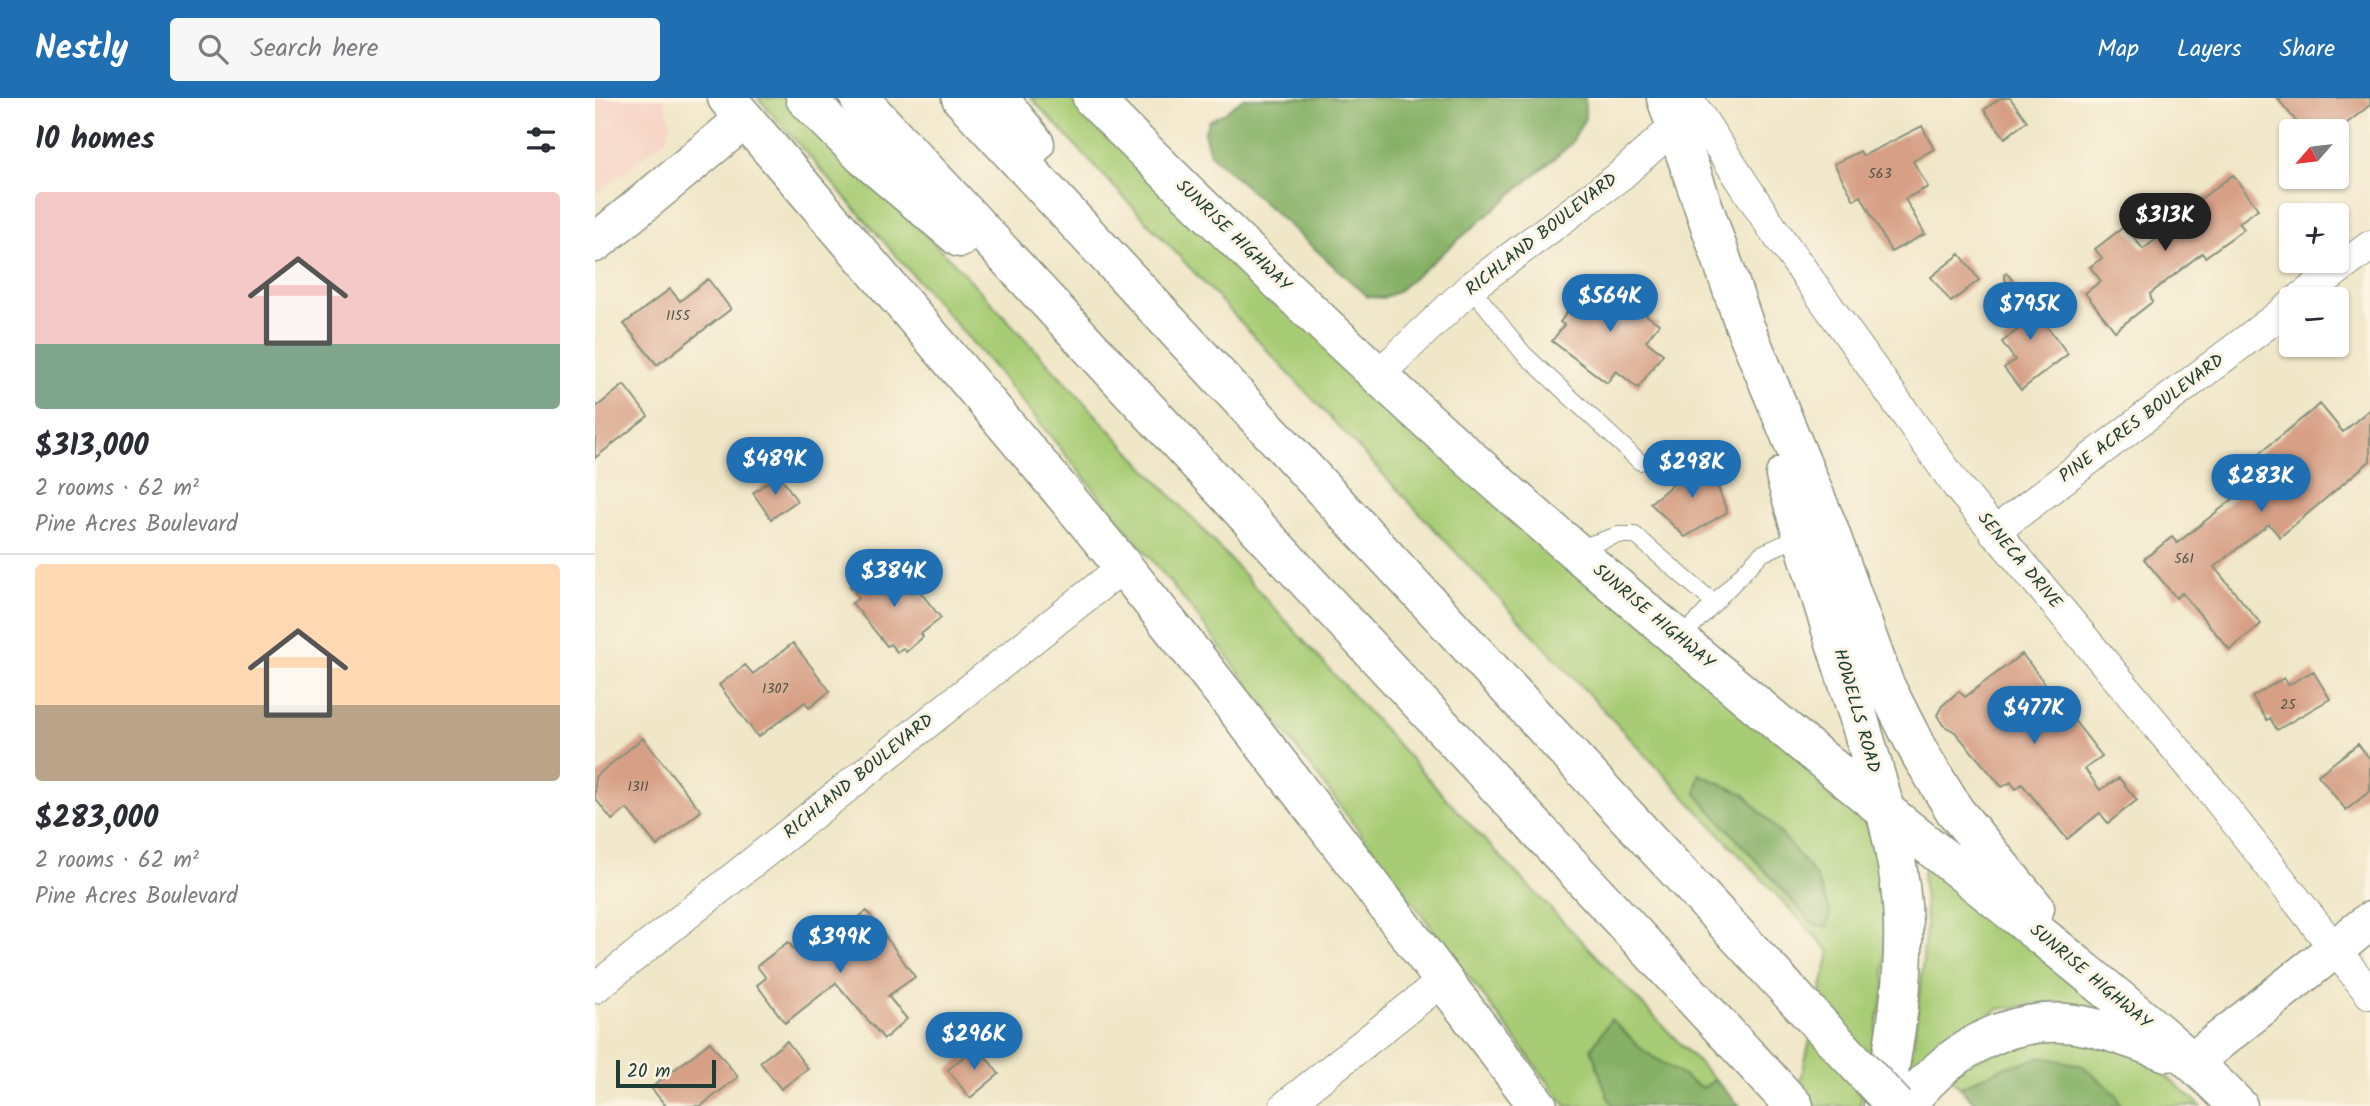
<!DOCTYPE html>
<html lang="en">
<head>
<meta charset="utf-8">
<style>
	body { margin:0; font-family:Kalam,sans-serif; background:#f7f7f7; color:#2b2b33; height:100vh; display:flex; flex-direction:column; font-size:26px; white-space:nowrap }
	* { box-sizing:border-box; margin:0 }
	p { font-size:23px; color:#7c7c81 }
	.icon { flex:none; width:38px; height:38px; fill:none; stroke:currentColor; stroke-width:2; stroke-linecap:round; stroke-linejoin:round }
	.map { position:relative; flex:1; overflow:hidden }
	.side { display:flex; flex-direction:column; background:#fff; width:595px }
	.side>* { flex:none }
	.needle { width:46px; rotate:242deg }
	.buttons { position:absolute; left:1684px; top:21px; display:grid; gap:14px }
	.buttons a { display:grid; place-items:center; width:70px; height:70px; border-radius:7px; background:#fff; box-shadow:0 2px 5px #0004; font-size:35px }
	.scale { position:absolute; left:21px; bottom:18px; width:100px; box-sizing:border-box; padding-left:7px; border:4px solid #1f3d34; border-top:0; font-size:19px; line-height:24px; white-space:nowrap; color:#1f3d34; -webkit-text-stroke:5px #fcf5e5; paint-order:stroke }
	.price { position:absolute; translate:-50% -60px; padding:0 16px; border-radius:24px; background:#1f6fb2; color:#fff; font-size:23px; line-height:46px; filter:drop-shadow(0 2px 4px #0008) }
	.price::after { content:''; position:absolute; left:50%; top:42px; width:21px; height:16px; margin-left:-10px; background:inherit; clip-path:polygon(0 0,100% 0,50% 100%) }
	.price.active { background:#222; color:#fff }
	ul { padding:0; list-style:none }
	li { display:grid; align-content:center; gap:14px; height:371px; padding:0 35px }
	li+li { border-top:2px solid #e1e1e2 }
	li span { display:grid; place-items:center; height:217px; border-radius:7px; color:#555 }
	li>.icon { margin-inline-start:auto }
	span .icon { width:126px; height:126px; fill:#fffc; stroke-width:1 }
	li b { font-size:30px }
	h2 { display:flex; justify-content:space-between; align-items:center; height:84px; padding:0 35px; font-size:30px }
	header { display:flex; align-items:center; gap:42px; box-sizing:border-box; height:98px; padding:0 35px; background:#1f6fb2; color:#fff }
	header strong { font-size:33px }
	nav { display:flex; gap:38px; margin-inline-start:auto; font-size:24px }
	.search { width:490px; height:63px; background:#f7f7f7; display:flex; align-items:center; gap:18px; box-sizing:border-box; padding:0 24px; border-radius:7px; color:#7c7c81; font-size:26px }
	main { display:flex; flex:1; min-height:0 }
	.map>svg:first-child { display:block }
	.built { fill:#f6d2c4 }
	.green { fill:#a8cc75; stroke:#648454; stroke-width:2 }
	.forest { fill:#86b066; stroke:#52764d; stroke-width:2 }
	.building { fill:#d7a086 }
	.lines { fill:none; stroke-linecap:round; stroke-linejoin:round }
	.lane-casing { stroke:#88927e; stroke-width:18 }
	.street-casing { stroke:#88927e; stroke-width:32 }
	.secondary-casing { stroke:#88927e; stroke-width:41 }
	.highway-casing { stroke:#88927e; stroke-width:41 }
	.lane { stroke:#fff; stroke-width:16 }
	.street { stroke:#fff; stroke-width:30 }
	.secondary { stroke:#fff; stroke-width:38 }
	.highway { stroke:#fff; stroke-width:38 }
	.highway-bridge-casing { stroke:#88927e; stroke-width:41; stroke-linecap:butt }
	.highway-bridge { stroke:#fff; stroke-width:38 }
	.labels { text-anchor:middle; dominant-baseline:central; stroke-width:6; stroke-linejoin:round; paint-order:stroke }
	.number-label { font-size:14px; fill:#4d5648 }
	.street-label { font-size:18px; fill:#1f3d34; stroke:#fcf5e5 }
</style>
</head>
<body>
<header>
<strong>Nestly</strong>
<div class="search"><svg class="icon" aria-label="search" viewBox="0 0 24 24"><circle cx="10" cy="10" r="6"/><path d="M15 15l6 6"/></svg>Search here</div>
<nav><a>Map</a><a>Layers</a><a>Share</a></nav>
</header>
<main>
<section class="side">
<h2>10 homes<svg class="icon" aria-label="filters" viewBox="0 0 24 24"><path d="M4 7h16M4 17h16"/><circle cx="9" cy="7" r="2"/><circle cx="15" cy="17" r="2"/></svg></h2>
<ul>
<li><span style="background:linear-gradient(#f6c9c9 70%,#7fa58c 0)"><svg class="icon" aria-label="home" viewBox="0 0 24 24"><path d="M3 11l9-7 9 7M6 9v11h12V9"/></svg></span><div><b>$313,000</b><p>2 rooms · 62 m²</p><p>Pine Acres Boulevard</p></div></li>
<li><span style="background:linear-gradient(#ffd9b3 65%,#b9a48a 0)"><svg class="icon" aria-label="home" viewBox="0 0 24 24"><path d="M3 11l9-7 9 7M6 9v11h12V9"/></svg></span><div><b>$283,000</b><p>2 rooms · 62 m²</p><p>Pine Acres Boulevard</p></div></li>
</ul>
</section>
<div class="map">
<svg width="1775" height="1008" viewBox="0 0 1775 1008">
	<rect width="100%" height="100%" fill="#fcf5e5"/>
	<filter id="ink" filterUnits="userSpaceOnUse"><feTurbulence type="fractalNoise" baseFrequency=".0143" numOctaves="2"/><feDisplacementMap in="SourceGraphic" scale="14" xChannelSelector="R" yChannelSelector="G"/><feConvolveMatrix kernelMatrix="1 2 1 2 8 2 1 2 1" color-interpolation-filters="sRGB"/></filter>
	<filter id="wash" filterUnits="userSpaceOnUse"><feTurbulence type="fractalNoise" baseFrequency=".00686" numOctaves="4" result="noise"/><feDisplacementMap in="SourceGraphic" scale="28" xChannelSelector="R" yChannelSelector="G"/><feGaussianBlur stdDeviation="1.57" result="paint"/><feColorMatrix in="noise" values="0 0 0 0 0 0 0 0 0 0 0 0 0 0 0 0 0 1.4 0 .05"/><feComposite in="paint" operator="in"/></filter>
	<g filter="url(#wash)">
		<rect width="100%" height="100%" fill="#f0e6c8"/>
		<path class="built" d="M 0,0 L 68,0 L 76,26 L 72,40 L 0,97 Z"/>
		<path class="green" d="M 163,0 L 194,0 L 366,172 L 622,447 L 878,730 L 1145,1008 L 971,1008 L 596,510 L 403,274 Z
			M 436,0 L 480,0 L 1228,680 L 1226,689 L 1237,701 L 1247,693 L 1267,715 L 1289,778 L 1290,890 L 1265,1008 L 1200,1008 L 1235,854 Z
			M 1336,769 L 1504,906 L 1500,909 L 1463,904 L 1404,911 L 1351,945 L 1312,991 L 1324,903 L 1331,826 L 1328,774 Z
			M 1449,932 L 1549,959 L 1606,1008 L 1383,1008 L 1351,975 Z"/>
		<path class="forest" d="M 648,0 L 990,0 L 990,20 L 976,46 L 802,194 L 788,200 L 773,199 L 615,56 L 609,35 L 614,23 L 629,15 Z
			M 1104,676 L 1149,696 L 1194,745 L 1221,779 L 1235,813 L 1233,829 L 1218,826 L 1101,696 Z
			M 1016,921 L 1049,953 L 1107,990 L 1120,982 L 1145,1008 L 1019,1008 L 1013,1000 L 996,951 Z
			M 1448,959 L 1488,968 L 1521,996 L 1526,1008 L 1383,1008 L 1365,989 L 1407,970 Z"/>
		<g id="blocks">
			<path class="building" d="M 1405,0 L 1415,0 L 1432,23 L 1410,40 L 1389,12 Z
				M 1682,0 L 1775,0 L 1775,7 L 1742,33 L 1709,33 Z
				M 1327,28 L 1339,51 L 1318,63 L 1333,89 L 1310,101 L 1330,136 L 1296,154 L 1266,98 L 1259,102 L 1239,66 L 1265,53 L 1268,58 Z
				M 1638,77 L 1663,111 L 1644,125 L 1649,131 L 1610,159 L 1607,155 L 1555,196 L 1557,204 L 1520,233 L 1490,195 L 1506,183 L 1495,169 L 1507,160 L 1500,151 L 1530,128 L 1548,151 L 1595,116 L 1592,111 Z
				M 1365,156 L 1384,182 L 1356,204 L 1336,179 Z
				M 1412,175 L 1473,256 L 1426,292 L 1409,270 L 1420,262 L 1407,244 L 1425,230 L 1409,177 Z
				M 113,181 L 136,211 L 62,267 L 29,226 L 75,191 L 85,203 Z
				M 1011,181 L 1055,211 L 1051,217 L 1064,226 L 1051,243 L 1068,256 L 1043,290 L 1021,273 L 1012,285 L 957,243 L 969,227 L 965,224 L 991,189 L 999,196 Z
				M 29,287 L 53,318 L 0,360 L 0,310 Z
				M 1725,306 L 1748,334 L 1775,311 L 1775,363 L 1685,439 L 1674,426 L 1619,469 L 1666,526 L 1635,552 L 1587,495 L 1581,500 L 1549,461 L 1577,439 L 1582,445 L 1647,394 L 1634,380 Z
				M 1112,359 L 1132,414 L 1090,439 L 1055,405 Z
				M 184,376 L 202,403 L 176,421 L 158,395 Z
				M 306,470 L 346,520 L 326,536 L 328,539 L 311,554 L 308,550 L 302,554 L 295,546 L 292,548 L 257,505 L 264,500 L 255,488 L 275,472 L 286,486 Z
				M 198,545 L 235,593 L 214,610 L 210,604 L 163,639 L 124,587 L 150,567 L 158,576 Z
				M 1427,556 L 1507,658 L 1490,671 L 1505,692 L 1524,680 L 1542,702 L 1513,725 L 1505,715 L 1472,741 L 1427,686 L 1421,691 L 1416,684 L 1407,689 L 1360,634 L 1348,627 L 1342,617 L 1347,608 L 1364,593 L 1370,599 Z
				M 1718,573 L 1735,601 L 1682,632 L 1675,620 L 1672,622 L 1657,599 L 1689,580 L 1693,587 Z
				M 48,640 L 106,713 L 62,748 L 32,711 L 17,722 L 0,700 L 0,679 Z
				M 1763,646 L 1775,661 L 1775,693 L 1751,712 L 1723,677 Z
				M 272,813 L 320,879 L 293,898 L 312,921 L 289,941 L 241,885 L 190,925 L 162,887 L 171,880 L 162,868 L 193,844 L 202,855 L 211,848 L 216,855 Z
				M 192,943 L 213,971 L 186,991 L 165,964 Z
				M 115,944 L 143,979 L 106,1008 L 71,1008 L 56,990 Z
				M 382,947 L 404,976 L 375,1000 L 353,972 Z"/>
		</g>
	</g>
	<g filter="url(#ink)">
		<use href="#blocks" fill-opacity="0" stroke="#88927e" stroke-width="2"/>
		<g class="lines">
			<g class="lane-casing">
				<path id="lane" d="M 876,189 L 928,255 L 1045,364
					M 981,451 L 1023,437 L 1040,437 L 1119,505
					M 1084,542 L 1166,456 L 1206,438"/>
			</g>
			<g class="street-casing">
				<path id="street" d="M 1100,11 L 1178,131 L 1362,388 L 1618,695 L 1775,896
					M 1704,201 L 1775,148
					M 783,277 L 876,189 L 1025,78 L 1096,14
					M 1399,434 L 1696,208
					M 0,890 L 528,469
					M 690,1008 L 849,882"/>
			</g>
			<g class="secondary-casing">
				<path id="secondary" d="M 132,0 C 264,155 398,308 527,467 C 670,644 806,826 943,1008
					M 497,0 C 591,94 686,187 784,278 C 919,403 1060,522 1201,640 C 1288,712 1376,781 1464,852 C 1525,902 1588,952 1643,1008
					M 1071,0 L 1149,226 L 1233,429 L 1289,585 L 1325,656 L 1360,713 L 1440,810
					M 0,145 L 150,21
					M 1190,377 C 1212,459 1239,540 1264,621 C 1282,681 1302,744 1307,807 C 1312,875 1300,942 1288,1008
					M 1597,964 L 1775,823
					M 1310,1008 C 1356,951 1419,911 1496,929 C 1522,935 1547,945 1572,954"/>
			</g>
			<g class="highway-casing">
				<path id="highway" d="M 210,0 L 268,58 L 365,140
					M 264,0 L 1199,1008
					M 366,0 L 1216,917
					M 404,0 L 440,46"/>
			</g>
			<use href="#lane" class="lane"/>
			<use href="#street" class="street"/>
			<use href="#secondary" class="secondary"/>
			<use href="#highway" class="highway"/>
			<g class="highway-bridge-casing">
				<path id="highway-bridge" d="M 1216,917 L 1301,1008"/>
			</g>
			<use href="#highway-bridge" class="highway-bridge"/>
		</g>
	</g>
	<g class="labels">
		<g class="number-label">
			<text x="1285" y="76">563</text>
			<text x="83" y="218">1155</text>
			<text x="1589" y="461">561</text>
			<text x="180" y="591">1307</text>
			<text x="1693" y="607">25</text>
			<text x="43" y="689">1311</text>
		</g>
		<g class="street-label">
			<text transform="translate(947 137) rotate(-38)">RICHLAND BOULEVARD</text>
			<text transform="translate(638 138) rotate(44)">SUNRISE HIGHWAY</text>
			<text transform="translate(1547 321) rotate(-37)">PINE ACRES BOULEVARD</text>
			<text transform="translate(1424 463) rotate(50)">SENECA DRIVE</text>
			<text transform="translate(1058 519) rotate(40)">SUNRISE HIGHWAY</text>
			<text transform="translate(1261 613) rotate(74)">HOWELLS ROAD</text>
			<text transform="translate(264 679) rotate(-39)">RICHLAND BOULEVARD</text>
			<text transform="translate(1495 879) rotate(40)">SUNRISE HIGHWAY</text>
		</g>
	</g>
</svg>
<div class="buttons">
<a><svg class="needle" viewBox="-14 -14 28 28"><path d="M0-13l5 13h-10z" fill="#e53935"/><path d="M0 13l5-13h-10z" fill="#7c7c81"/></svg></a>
<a>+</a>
<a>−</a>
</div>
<div class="scale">20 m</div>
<b class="price active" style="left:1570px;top:155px">$313K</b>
<b class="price" style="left:1015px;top:236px">$564K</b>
<b class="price" style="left:1435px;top:244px">$795K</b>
<b class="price" style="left:180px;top:399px">$489K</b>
<b class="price" style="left:1097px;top:402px">$298K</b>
<b class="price" style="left:1666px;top:416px">$283K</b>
<b class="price" style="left:299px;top:511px">$384K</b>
<b class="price" style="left:1439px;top:648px">$477K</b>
<b class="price" style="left:245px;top:877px">$399K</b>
<b class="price" style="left:379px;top:974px">$296K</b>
</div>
</main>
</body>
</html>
